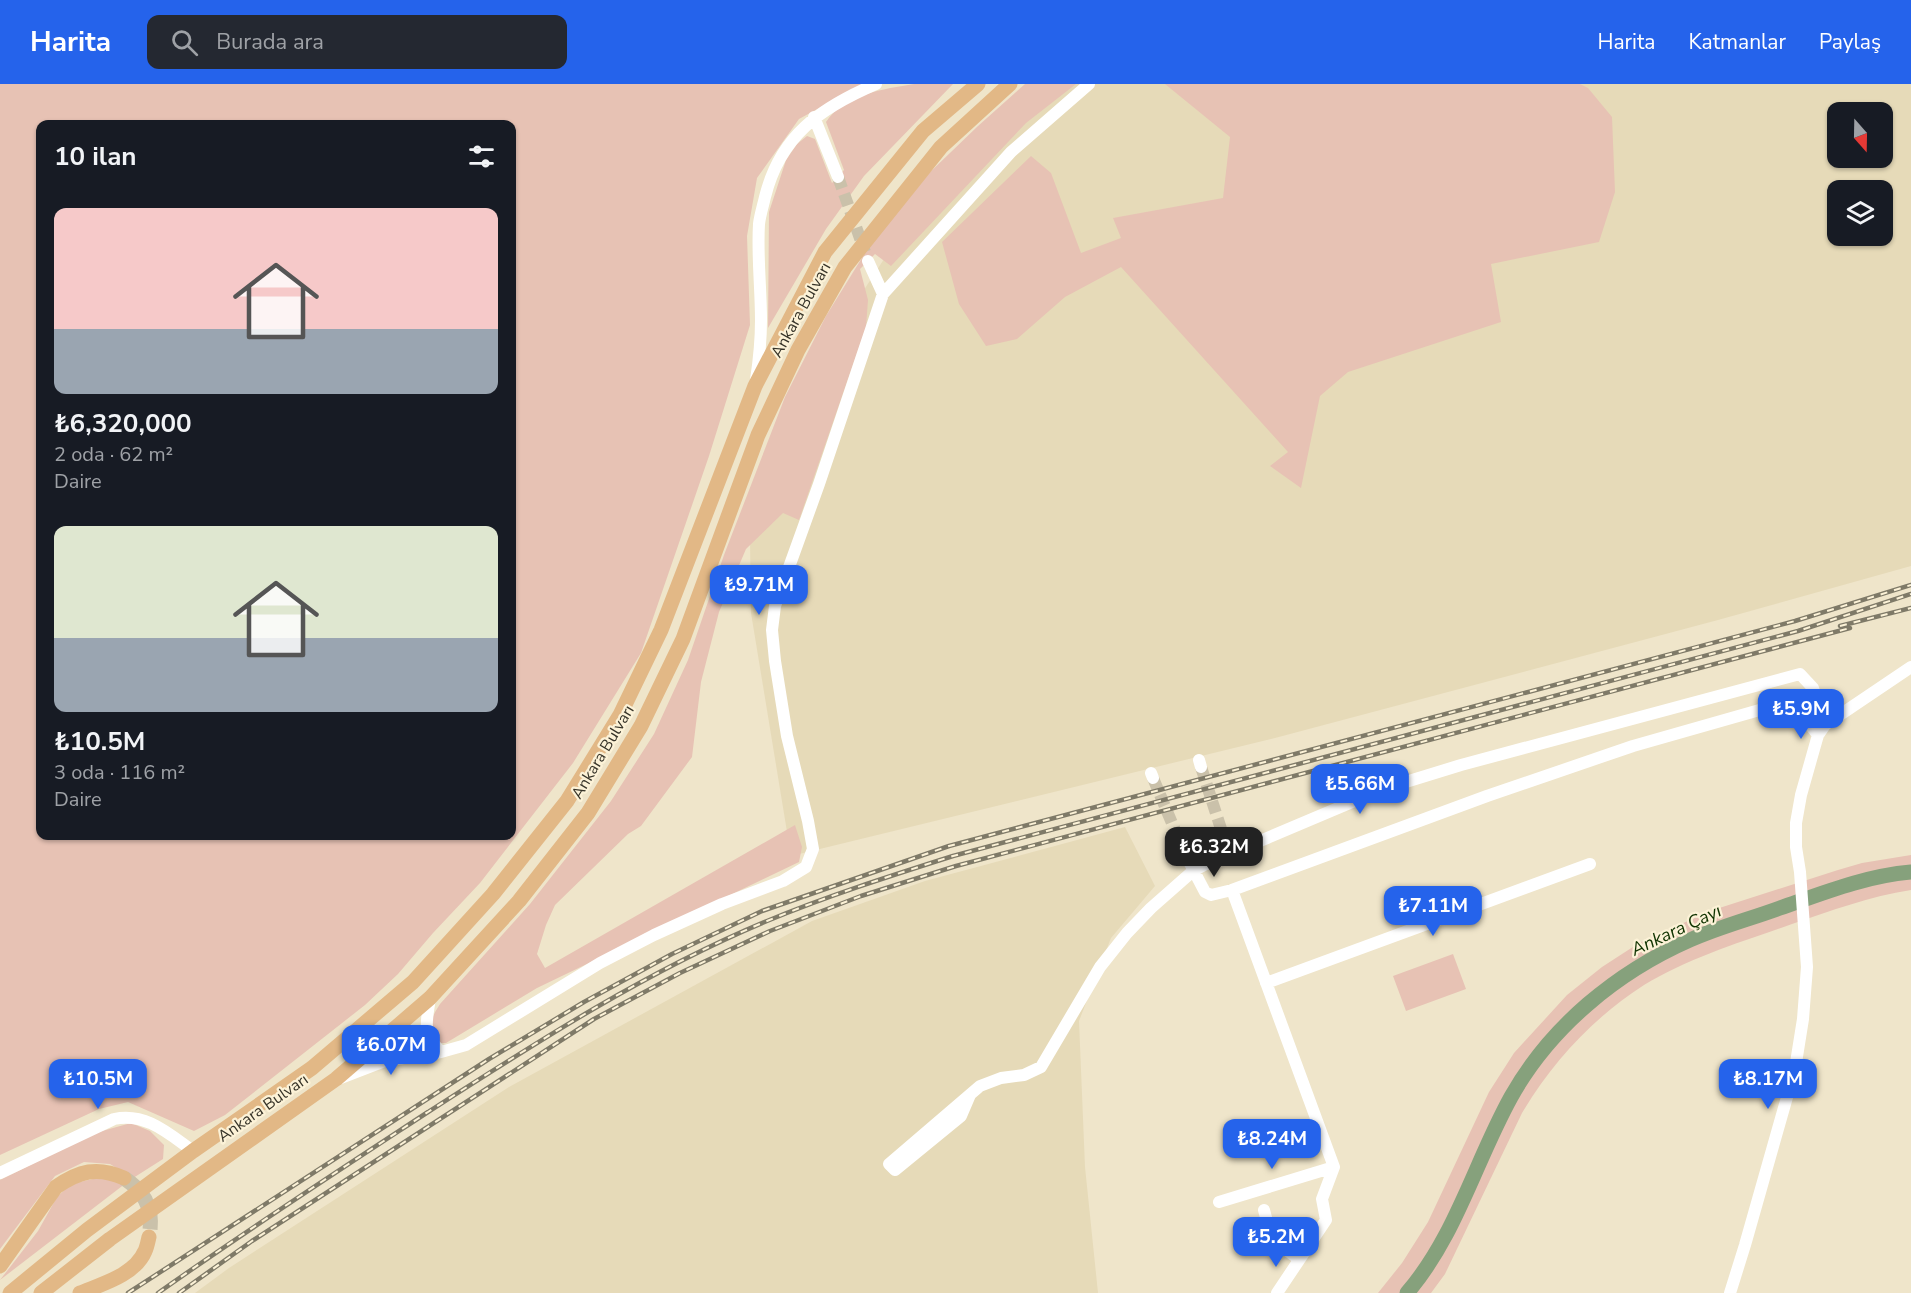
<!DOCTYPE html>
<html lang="tr">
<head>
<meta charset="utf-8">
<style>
	body { margin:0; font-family:"Nunito Sans",sans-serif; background:#242831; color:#f1f3f6; height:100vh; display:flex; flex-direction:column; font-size:22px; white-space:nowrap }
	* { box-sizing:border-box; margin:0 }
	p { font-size:20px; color:#9ea1a6 }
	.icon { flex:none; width:33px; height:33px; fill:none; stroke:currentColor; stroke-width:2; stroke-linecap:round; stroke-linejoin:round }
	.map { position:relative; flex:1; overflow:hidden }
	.details { position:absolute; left:36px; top:36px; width:480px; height:720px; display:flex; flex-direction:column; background:#171b24; border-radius:12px; box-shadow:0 2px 4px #0004 }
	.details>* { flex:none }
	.needle { width:39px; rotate:160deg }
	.tools { position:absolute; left:1827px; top:18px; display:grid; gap:12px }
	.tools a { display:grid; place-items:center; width:66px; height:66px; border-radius:12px; background:#171b24; box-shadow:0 2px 4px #0004; font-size:30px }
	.price { position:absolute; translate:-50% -51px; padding:0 14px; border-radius:12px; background:#2563eb; color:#fff; font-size:20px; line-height:39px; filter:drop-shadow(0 2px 3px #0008) }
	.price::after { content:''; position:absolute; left:50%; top:36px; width:18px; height:14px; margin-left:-9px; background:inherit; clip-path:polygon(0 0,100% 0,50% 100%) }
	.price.current { background:#222; color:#fff }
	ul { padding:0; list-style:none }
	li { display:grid; align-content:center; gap:12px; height:318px; padding:0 18px }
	li span { display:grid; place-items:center; height:186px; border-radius:12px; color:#555 }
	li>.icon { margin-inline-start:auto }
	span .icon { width:108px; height:108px; fill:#fffc; stroke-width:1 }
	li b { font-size:26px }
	h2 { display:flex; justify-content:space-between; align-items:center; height:72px; padding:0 18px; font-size:26px }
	header { display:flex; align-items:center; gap:36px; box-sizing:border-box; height:84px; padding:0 30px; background:#2563eb; color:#fff }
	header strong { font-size:28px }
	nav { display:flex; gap:33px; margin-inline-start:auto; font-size:21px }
	.search { width:420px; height:54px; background:#242831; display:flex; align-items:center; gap:15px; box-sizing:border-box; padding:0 21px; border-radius:12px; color:#9ea1a6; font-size:22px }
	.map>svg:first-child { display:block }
	.built { fill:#e6dab8; fill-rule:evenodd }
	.green { fill:#e7c2b4; fill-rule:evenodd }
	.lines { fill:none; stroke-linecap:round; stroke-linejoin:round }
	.river { stroke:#86a17c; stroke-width:15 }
	.minor-tunnel { stroke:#cac1aa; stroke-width:12; stroke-dasharray:12 6; stroke-linecap:butt }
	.major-tunnel { stroke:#cac1aa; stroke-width:15; stroke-dasharray:15 8; stroke-linecap:butt }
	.minor { stroke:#fff; stroke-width:12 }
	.major { stroke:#e2b886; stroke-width:15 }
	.rail-casing { stroke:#7f7a68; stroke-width:4.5 }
	.rail { stroke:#fcf2d7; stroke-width:2; stroke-dasharray:7; stroke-linecap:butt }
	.labels { text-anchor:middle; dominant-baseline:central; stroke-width:4.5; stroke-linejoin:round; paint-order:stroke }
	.street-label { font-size:16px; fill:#363328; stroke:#fcf2d7 }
	.water-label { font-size:18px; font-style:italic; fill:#103300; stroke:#fcf2d7 }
</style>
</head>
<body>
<header>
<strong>Harita</strong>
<div class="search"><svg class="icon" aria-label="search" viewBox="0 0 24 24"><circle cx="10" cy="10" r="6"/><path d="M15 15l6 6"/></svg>Burada ara</div>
<nav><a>Harita</a><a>Katmanlar</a><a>Paylaş</a></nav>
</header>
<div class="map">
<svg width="1911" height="1209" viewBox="0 0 1911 1209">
	<rect width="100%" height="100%" fill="#efe5ca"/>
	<path class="built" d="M 1038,0 L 1911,0 L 1911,482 L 1718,536 L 1275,654 L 791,772 L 751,529 L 750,455 L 830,258 L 929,106 ZM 1838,28 L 1882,28 L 1882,74 L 1838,74 ZM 1838,106 L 1882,106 L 1882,152 L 1838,152 Z
		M 1125,743 L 1155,802 L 1111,854 L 1079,937 L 1085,1083 L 1098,1209 L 195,1209 L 229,1184 L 509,1003 L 812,837 L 925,797 Z"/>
	<path class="green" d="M 0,0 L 863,0 L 799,35 L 757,94 L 747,152 L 750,241 L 709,372 L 641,569 L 573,679 L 480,799 L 433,849 L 398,890 L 365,921 L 225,1031 L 194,1047 L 128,1018 L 99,1025 L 0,1071 ZM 40,40 L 512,40 L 512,752 L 40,752 Z
		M 914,0 L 953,0 L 864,92 L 826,145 L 768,244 L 769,128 L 786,76 L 797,60 L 807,52 L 815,55 L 832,99 L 844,86 L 826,38 C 844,10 884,5 914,0 Z
		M 1025,0 L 1076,0 L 1026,39 L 891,182 L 875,170 L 860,185 L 868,216 L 866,243 L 799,436 L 783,429 L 746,465 L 719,528 L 701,598 L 692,673 L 641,742 L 628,750 L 555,821 L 546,841 L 537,870 L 545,884 L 795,741 L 802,763 L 799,778 L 537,904 L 446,959 L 436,959 C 430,940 429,937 440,920 L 530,820 L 611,717 L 654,650 L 688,576 L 724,471 L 785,313 L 826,232 L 873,156 L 925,93 L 978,42 Z
		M 1165,0 L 1580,0 L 1588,4 L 1612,33 L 1615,108 L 1599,158 L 1491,180 L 1501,238 L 1348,288 L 1320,312 L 1301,404 L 1270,382 L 1288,368 L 1121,183 L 1065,213 L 1017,255 L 986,262 L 959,220 L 942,158 L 1031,72 L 1051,89 L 1081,169 L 1121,154 L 1113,134 L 1223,114 L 1230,53 Z
		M 1911,771 L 1911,806 C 1870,812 1831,827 1792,840 C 1744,857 1688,874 1644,901 C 1593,934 1553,977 1522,1029 L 1445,1190 L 1431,1209 L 1378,1209 L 1402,1179 L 1428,1138 L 1489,1008 L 1514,969 L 1567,911 L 1602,883 L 1639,859 L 1710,827 L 1838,786 L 1862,779 Z
		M 1453,870 L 1466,905 L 1406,927 L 1393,892 Z
		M 131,1039 L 150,1047 L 164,1061 L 163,1075 L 130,1096 L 0,1196 L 38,1147 L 57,1113 L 71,1100 L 123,1088 L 110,1080 L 84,1078 L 55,1092 L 0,1165 L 0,1096 L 95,1049 Z"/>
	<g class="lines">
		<path class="river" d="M 1407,1209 C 1456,1152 1475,1078 1511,1013 C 1550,943 1617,888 1690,856 C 1719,843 1750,835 1780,824 C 1823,809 1865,792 1911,788"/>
		<path class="minor-tunnel" d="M 838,93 L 865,168
			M 1201,683 L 1224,754
			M 1153,694 L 1185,770"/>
		<path class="major-tunnel" d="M 124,1094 C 146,1109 154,1125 149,1153"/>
		<path class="minor" d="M 814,33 L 838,93
			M 868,177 L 883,210
			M 756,296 C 759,276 761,257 761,236 C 761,204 757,172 759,140 C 760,131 763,122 765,113 C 780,52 820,24 876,0
			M 1199,676 L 1201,683
			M 1151,689 L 1153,694
			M 1224,754 L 1229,770
			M 1185,770 L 1205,808 L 1211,811 L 1232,806
			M 1266,899 L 1590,780
			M 430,914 C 426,941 422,948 441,968
			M 341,994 L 385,977 L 441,968 L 466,961 L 600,879 L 654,851 L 722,820 L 783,797 L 806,783 L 813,765 L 808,737 L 787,652 L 775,577 L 772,546 L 775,522 L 819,400 L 883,210 L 1011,68 L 1089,0
			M 970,1011 L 961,1032 L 895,1086 L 889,1080 L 980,1002 L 1001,994 L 1024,991 L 1041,983 L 1100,883 L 1127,849 L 1151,824 L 1193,787 L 1208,779 L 1383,705 L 1461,681 L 1800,590 L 1813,604 L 1825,641
			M 0,1089 L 114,1035 C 146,1028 169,1050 193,1067
			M 1219,1118 L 1334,1083
			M 1264,1126 L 1272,1156 L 1299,1175
			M 1277,1209 L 1326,1136 L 1322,1115 L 1334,1083 L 1232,806 L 1487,712 L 1633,662 L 1763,625 L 1792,627 L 1805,635 L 1818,651
			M 1730,1209 L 1745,1161 L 1795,985 L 1803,935 L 1807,883 L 1800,788 L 1796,763 L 1796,739 L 1801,711 L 1818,651 L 1825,641 L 1911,583"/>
		<path class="major" d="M 0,1182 L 56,1103 C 79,1087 97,1082 124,1094
			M 10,1209 L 87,1146 L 193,1067 L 312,984 L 413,898 L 493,810 L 567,717 L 620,631 L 661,546 L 755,302 L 825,168 L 923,47 L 978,0
			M 41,1209 L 110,1155 L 336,995 L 430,914 L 519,817 L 588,729 L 641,642 L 683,555 L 758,351 L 798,266 L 845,183 L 941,63 L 1010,0
			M 80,1209 C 102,1200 135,1191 145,1167 C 147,1163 148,1157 149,1153"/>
		<g class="rail-casing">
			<path id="rail" d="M 1840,542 L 1911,524
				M 128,1209 L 489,975 L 584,918 L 672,870 L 762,827 L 949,762 L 1795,537 L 1911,501
				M 158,1209 C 247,1146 338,1087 428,1028 C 537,958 647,887 767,837 C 827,812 890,792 953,772 L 1798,547 L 1911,510
				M 179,1209 L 252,1157 L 594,935 L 680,889 L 770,847 L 861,812 L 956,782 L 1850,544"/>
		</g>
		<use href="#rail" class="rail"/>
	</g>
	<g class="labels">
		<g class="street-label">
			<text transform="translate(801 226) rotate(-61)">Ankara Bulvarı</text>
			<text transform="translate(603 668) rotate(-59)">Ankara Bulvarı</text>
			<text transform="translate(263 1024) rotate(-35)">Ankara Bulvarı</text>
		</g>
		<g class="water-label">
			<text transform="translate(1676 846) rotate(-25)">Ankara Çayı</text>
		</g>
	</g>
</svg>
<div class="tools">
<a><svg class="needle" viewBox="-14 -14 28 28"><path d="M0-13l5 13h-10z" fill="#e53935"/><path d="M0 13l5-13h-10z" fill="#9ea1a6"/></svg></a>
<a><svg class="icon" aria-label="layers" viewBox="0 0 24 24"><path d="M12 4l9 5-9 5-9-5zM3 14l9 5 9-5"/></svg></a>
</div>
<b class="price" style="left:759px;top:532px">₺9.71M</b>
<b class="price" style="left:1801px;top:656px">₺5.9M</b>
<b class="price" style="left:1360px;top:731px">₺5.66M</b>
<b class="price current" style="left:1214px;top:794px">₺6.32M</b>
<b class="price" style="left:1433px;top:853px">₺7.11M</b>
<b class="price" style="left:391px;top:992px">₺6.07M</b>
<b class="price" style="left:98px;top:1026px">₺10.5M</b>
<b class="price" style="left:1768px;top:1026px">₺8.17M</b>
<b class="price" style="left:1272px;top:1086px">₺8.24M</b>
<b class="price" style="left:1276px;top:1184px">₺5.2M</b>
<section class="details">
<h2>10 ilan<svg class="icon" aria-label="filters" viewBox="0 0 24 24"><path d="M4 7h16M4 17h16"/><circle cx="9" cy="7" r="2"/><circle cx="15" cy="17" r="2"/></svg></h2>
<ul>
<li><span style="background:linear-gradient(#f6c9c9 65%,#9aa5b1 0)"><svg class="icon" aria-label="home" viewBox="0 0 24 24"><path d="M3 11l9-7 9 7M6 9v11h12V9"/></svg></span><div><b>₺6,320,000</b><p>2 oda · 62 m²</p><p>Daire</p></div></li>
<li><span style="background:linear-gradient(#dfe7d0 60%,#9aa5b1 0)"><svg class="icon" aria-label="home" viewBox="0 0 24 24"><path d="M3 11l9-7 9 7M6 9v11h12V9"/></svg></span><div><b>₺10.5M</b><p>3 oda · 116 m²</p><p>Daire</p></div></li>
</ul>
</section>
</div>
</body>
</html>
